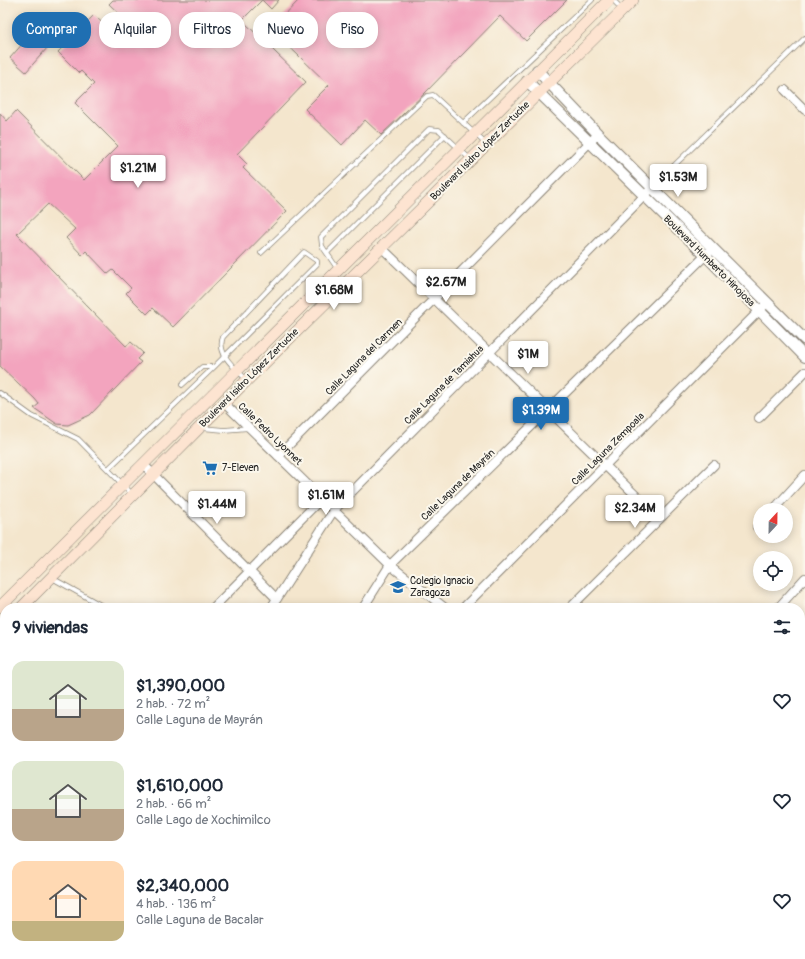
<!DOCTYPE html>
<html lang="es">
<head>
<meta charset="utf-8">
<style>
	body { margin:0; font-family:Pangolin,sans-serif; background:#f6f6f7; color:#1f2937; height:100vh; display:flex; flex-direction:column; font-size:15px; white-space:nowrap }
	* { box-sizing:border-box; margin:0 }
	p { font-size:13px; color:#747a83 }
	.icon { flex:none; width:22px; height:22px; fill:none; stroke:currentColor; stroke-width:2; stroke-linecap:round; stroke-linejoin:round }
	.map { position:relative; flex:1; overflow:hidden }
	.details { position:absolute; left:0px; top:603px; width:805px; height:356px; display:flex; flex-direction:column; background:#fff; border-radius:16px 16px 0 0; box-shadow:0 2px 10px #0003 }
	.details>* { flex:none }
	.hud { position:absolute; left:12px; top:12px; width:400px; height:36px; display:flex; gap:8px }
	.needle { width:26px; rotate:22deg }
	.buttons { position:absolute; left:753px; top:503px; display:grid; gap:8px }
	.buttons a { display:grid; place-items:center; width:40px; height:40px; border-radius:50%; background:#fff; box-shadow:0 2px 10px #0003; font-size:20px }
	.price { position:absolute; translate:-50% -34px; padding:0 9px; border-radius:4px; background:#fff; color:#222; font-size:13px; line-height:26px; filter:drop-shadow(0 1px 2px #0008) }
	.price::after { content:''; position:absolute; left:50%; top:24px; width:12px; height:9px; margin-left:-6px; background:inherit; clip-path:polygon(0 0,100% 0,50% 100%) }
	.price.active { background:#1f6fb2; color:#fff }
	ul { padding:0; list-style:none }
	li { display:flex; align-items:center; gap:12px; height:100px; padding:0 12px }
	li span { display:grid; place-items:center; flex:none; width:112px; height:80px; border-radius:12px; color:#555 }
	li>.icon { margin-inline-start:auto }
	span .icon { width:48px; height:48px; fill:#fffc; stroke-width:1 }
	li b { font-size:17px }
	h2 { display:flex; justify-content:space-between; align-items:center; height:48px; padding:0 12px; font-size:17px }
	.tag { padding:0 14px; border-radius:16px; background:#fff; box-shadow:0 2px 10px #0003; font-size:14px; line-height:36px }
	.tag.active { background:#1f6fb2; color:#fff }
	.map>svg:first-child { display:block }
	.green { fill:#a9bd61; stroke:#626c3e }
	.building { fill:#f3a4be }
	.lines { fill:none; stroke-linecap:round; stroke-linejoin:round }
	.service-casing { stroke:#888174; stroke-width:5.5 }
	.minor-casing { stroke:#888174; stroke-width:10 }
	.tertiary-casing { stroke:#888174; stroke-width:12 }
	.secondary-casing { stroke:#888174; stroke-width:12 }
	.trunk-casing { stroke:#888174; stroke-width:14 }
	.service { stroke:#fff; stroke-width:4 }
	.minor { stroke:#fff; stroke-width:8 }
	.tertiary { stroke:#fff; stroke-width:10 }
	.secondary { stroke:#fde4d1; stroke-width:11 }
	.trunk { stroke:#fbbb8d; stroke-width:13 }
	.labels { text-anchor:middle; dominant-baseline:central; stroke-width:4; stroke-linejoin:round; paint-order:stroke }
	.street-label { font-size:10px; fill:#1c1c1c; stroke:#fbf7ec }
	.poi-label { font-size:10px; fill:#1c1c1c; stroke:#fbf7ec; text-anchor:start }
</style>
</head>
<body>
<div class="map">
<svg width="805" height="959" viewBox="0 0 805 959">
	<rect width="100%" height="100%" fill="#fbf7ec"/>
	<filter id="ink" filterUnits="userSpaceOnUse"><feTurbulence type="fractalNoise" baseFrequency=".025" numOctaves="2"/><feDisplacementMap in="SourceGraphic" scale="8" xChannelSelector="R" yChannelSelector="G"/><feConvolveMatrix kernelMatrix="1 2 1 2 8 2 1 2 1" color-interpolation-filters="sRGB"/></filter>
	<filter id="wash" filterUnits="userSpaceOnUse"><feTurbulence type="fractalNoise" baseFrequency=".012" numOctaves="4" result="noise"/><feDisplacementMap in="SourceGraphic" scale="16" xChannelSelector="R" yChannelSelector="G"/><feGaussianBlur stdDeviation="0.9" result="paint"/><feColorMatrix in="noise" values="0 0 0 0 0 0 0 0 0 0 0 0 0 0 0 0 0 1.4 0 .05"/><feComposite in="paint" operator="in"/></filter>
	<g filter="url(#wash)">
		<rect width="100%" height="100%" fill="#f4e6cd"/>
		<path class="green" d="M 193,954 L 231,954 L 238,959 L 189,959 Z
			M 323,954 L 405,954 L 411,959 L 319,959 Z"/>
		<g id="blocks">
			<path class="building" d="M 113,0 L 279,0 L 271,9 L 262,0 L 242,20 L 306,82 L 237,154 L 247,164 L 243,168 L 287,211 L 173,327 L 153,308 L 147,314 L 126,293 L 131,288 L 113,270 L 108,274 L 86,251 L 82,255 L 66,238 L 75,229 L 48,204 L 17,234 L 126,346 L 131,342 L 143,353 L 137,359 L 141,362 L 90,415 L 68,425 L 57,424 L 34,408 L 39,404 L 35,399 L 0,366 L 0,113 L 7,121 L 16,111 L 84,180 L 118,146 L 75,103 L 94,84 L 81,71 L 79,73 L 58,52 L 94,15 L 117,37 L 130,24 L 109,4 Z
				M 299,0 L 567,0 L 526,41 L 500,16 L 425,93 L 381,135 L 365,120 L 342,145 L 305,109 L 329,85 L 271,29 Z
				M 32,33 L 48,47 L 26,72 L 10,58 Z"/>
		</g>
	</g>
	<g filter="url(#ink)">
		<use href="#blocks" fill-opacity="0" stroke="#888174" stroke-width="1"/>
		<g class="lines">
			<g class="service-casing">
				<path id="service" d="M 613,0 L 623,10
					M 463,123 L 592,0
					M 652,187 L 805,38
					M 261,253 L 427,96 L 433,95 L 486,144
					M 327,253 L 445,135
					M 337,268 L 322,246 L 321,237 L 429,129 L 439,130 L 471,160
					M 182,385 L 202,367 L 214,367
					M 0,393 L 32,416 L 78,439 L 132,494
					M 202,428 L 224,430 L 249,428
					M 108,469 L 214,367 L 317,264 L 317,261 L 304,252 L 223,337 C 216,354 236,369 247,380
					M 52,578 L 106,608
					M 501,959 L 504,954
					M 528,959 L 532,954"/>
			</g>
			<g class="minor-casing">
				<path id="minor" d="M 785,90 L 805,110
					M 382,248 L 659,518
					M 224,403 L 390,565 L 445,608
					M 759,418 L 805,372
					M 278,456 L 598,134
					M 144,465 L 277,599
					M 773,510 L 805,475
					M 757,527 L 760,524
					M 213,608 L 322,498
					M 271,608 L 334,510 L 652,188
					M 363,608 L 390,565 L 709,252
					M 463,608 L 763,307
					M 570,608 L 714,465
					M 778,608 L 805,578
					M 800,652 L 805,656
					M 800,711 L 805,705
					M 800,828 L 805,823
					M 800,877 L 805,881
					M 800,932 L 805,936
					M 510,954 L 518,959
					M 772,954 L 777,959
					M 471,959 L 476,954
					M 685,959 L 690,954"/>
			</g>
			<g class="tertiary-casing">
				<path id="tertiary" d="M 537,70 L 598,134 L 805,340
					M 527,81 L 705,255 L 805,357"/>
			</g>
			<g class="secondary-casing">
				<path id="secondary" d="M 0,607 L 609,0
					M 21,608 L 224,403 L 633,0
					M 0,630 L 5,625"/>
			</g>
			<g class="trunk-casing">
				<path id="trunk" d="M 0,876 L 5,881
					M 0,903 L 5,908
					M 49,954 L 54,959
					M 74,954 L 79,959"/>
			</g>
			<use href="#service" class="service"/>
			<use href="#minor" class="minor"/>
			<use href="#tertiary" class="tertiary"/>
			<use href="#secondary" class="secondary"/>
			<use href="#trunk" class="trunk"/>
		</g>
	</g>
	<defs>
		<g id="supermarket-bare" transform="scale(1.2)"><path d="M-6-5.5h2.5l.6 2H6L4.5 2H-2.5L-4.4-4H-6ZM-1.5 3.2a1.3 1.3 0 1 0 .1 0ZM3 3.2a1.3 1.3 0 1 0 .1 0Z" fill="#1f6fb2" stroke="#fbf7ec" stroke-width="2.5" paint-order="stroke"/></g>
		<g id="school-bare" transform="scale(1.2)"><path d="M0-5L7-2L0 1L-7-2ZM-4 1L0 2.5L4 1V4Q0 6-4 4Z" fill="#1f6fb2" stroke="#fbf7ec" stroke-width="2.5" paint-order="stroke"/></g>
	</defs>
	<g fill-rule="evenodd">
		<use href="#supermarket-bare" x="210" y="468"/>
		<use href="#school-bare" x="398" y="587"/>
	</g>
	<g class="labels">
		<g class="street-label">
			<text transform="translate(480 151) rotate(-45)">Boulevard Isidro López Zertuche</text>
			<text transform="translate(709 261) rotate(45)">Boulevard Humberto Hinojosa</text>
			<text transform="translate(364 357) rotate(-45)">Calle Laguna del Carmen</text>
			<text transform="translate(249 378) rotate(-45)">Boulevard Isidro López Zertuche</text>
			<text transform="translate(444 385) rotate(-45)">Calle Laguna de Tamiahua</text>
			<text transform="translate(270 434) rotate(44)">Calle Pedro Lyonnet</text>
			<text transform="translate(608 449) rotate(-45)">Calle Laguna Zempoala</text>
			<text transform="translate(458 485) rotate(-44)">Calle Laguna de Mayrán</text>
		</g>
		<g class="poi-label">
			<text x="222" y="468">7-Eleven</text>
			<text x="410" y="581">Colegio Ignacio<tspan x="410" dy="12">Zaragoza</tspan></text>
		</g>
	</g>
</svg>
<div class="buttons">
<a><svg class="needle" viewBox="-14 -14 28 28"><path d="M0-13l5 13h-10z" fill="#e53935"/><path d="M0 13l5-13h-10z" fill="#747a83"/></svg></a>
<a><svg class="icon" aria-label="locate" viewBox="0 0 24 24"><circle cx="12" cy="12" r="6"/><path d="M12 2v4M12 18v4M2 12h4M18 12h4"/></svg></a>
</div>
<b class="price" style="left:138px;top:189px">$1.21M</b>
<b class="price" style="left:678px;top:198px">$1.53M</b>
<b class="price" style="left:446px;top:303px">$2.67M</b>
<b class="price" style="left:334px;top:311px">$1.68M</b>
<b class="price" style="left:528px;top:375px">$1M</b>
<b class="price active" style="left:541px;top:431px">$1.39M</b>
<b class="price" style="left:326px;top:516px">$1.61M</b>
<b class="price" style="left:217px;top:525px">$1.44M</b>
<b class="price" style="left:635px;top:529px">$2.34M</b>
<div class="hud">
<a class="tag active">Comprar</a>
<a class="tag">Alquilar</a>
<a class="tag">Filtros</a>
<a class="tag">Nuevo</a>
<a class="tag">Piso</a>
</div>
<section class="details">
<h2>9 viviendas<svg class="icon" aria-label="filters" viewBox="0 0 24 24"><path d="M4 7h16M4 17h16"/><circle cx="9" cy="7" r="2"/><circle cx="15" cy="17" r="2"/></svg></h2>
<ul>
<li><span style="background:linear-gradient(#dfe7d0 60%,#b9a48a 0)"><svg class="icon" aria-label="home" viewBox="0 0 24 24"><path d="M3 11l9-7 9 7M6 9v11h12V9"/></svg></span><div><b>$1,390,000</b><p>2 hab. · 72 m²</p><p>Calle Laguna de Mayrán</p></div><svg class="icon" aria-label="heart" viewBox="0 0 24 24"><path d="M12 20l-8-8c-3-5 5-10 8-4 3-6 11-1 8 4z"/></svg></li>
<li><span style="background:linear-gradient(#dfe7d0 60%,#b9a48a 0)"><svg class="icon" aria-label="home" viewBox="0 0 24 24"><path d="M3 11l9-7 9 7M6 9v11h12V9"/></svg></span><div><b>$1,610,000</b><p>2 hab. · 66 m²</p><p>Calle Lago de Xochimilco</p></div><svg class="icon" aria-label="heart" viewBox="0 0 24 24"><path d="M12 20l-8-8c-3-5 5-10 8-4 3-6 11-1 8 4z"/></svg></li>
<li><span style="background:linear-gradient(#ffd9b3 75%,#c2b280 0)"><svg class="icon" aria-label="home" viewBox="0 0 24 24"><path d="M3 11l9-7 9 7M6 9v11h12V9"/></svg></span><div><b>$2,340,000</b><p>4 hab. · 136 m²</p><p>Calle Laguna de Bacalar</p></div><svg class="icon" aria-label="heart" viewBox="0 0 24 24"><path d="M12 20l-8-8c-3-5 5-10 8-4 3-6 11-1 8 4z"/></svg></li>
</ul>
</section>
</div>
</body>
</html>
